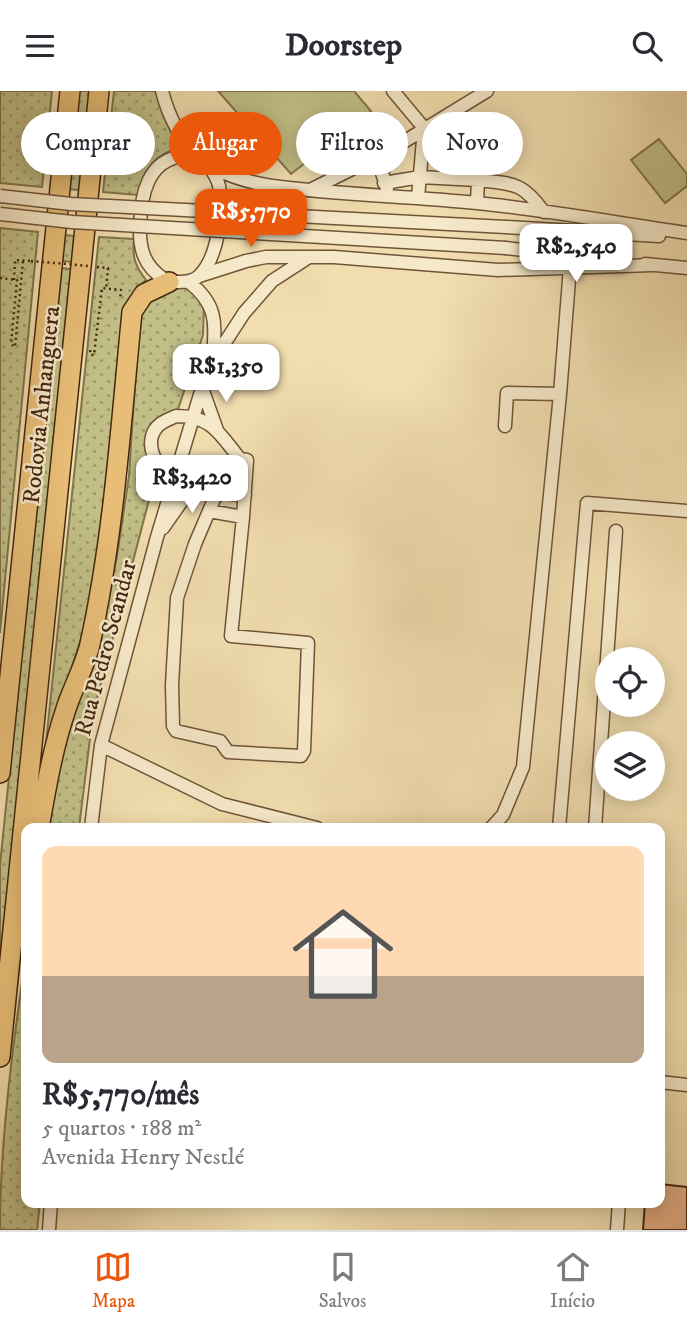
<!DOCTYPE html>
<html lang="pt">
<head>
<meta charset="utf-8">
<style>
	body { margin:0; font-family:"IM FELL DW Pica",serif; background:#f7f7f7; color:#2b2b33; height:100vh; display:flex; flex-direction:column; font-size:26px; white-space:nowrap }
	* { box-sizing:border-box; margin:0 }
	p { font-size:23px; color:#7c7c81 }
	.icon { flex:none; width:38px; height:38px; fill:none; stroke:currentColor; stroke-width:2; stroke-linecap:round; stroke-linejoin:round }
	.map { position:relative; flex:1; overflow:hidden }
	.drawer { position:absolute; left:21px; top:732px; width:644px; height:385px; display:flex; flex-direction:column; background:#fff; border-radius:14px; box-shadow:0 4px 18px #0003 }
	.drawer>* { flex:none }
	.top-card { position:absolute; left:21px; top:21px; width:646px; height:63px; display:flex; gap:14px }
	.controls { position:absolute; left:595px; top:556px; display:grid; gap:14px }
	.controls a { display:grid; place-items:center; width:70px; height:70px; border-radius:50%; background:#fff; box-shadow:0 4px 18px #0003; font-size:35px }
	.price { position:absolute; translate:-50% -60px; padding:0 16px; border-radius:14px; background:#fff; color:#222; font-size:23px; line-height:46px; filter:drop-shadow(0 2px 4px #0008) }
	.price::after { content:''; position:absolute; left:50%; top:42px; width:21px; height:16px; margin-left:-10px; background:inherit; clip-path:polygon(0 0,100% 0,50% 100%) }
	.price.on { background:#ea580c; color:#fff }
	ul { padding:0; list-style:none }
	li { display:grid; align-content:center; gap:14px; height:371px; padding:0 21px }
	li+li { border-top:2px solid #e1e1e2 }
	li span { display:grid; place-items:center; height:217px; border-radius:14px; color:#555 }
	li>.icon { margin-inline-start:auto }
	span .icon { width:126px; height:126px; fill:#fffc; stroke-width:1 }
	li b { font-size:30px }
	.pill { padding:0 24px; border-radius:32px; background:#fff; box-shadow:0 4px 18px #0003; font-size:24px; line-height:63px }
	.pill.on { background:#ea580c; color:#fff }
	header { display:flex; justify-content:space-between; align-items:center; height:91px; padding:0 21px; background:#fff; font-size:32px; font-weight:800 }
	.tab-bar { display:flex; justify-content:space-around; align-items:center; height:98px; border-top:2px solid #e1e1e2; background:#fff; font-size:19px; color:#7c7c81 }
	.tab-bar a { display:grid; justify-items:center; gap:4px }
	.tab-bar .on { color:#ea580c }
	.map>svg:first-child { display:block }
	.grass { fill:url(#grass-dots); stroke:#82744b; stroke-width:2 }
	.pitch { fill:#c1bf86; stroke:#82744b; stroke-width:2 }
	.building { fill:#e8b289; stroke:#442810; stroke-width:2 }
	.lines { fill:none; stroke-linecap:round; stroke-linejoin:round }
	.minor-casing { stroke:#6f5538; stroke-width:15 }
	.highway-casing { stroke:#442810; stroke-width:22 }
	.path { stroke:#442810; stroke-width:2.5; stroke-dasharray:2 3.5; stroke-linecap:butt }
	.minor { stroke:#f6e9ca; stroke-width:12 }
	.highway { stroke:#e8be77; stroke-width:19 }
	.minor-bridge-casing { stroke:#6f5538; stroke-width:15; stroke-linecap:butt }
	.path-bridge { stroke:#442810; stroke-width:2.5; stroke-dasharray:2 3.5; stroke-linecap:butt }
	.minor-bridge { stroke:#f6e9ca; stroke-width:12 }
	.labels { text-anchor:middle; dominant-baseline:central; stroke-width:5; stroke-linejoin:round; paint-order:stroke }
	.street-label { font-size:24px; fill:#442810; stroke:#f6e9ca }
</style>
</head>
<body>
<header><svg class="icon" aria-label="menu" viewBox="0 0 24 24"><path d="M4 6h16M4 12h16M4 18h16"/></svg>Doorstep<svg class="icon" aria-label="search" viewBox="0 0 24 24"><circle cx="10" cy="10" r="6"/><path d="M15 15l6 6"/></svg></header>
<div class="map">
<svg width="687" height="1139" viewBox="0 0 687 1139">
	<defs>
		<pattern id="grass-dots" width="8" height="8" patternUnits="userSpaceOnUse" patternTransform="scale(1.75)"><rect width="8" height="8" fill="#c1bf86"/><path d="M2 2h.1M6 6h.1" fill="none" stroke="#9e9b6c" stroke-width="1.8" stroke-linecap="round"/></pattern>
	</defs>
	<rect width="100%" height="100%" fill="#f1ddae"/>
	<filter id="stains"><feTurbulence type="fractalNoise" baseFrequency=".00286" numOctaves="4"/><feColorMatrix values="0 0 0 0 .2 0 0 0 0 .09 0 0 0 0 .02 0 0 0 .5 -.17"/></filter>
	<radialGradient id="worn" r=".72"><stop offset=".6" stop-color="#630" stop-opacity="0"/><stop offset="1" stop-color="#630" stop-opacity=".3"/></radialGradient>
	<path class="grass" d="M 0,0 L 52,0 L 42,96 L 0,92 Z
		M 77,0 L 91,0 L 80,99 L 66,98 Z
		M 114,0 L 156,0 L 170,39 L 182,57 C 154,61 145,79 138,104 L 103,101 Z
		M 0,137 L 38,141 L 0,542 Z
		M 64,144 L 74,145 L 72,171 L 62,170 Z
		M 99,146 L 134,148 C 132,166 135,175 146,189 L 136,199 L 90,519 L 45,661 Z
		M 61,177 L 71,178 L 0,880 L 0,774 Z
		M 185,196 L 195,201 L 204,213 L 203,244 L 178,318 L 159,329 L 149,366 L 155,386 L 93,623 L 79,737 L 47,737 L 66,645 L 111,493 L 117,465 L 129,385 L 139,229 C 149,207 160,200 185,196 Z
		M 26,864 L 26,1111 L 40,1111 L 37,1139 L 0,1139 C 0,1050 13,952 26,864 Z"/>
	<path class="pitch" d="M 218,0 L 354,0 L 371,20 L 291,83 Z
		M 659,48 L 687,83 L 687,95 L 665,112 L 631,69 Z"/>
	<path class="building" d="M 660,1093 L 687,1096 L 687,1139 L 643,1139 L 645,1111 L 660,1111 Z"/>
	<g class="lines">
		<g class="minor-casing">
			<path id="minor" d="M 162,0 C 169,27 180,47 199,67
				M 393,0 L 424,37 L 418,107
				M 210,76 C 213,82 218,88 219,95 C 224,119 218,167 199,185 C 194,190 186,191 179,191 C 173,191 170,191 164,188 C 144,175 139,158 140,134 C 141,105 147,69 183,65 C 196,64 201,71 211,76 C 229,85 252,92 272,95 C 340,104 409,105 477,112 C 547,119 617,132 687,142
				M 478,89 C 514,93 522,91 544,121
				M 384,92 L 420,86 L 478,89 L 477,112
				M 387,97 L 382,82 L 392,58
				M 310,99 L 392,58 L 487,0
				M 506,136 L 659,145
				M 506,157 L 606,169
				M 645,173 L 687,177
				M 199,185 L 246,170 L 266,166 L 334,166 L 498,179 L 653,174
				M 189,191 C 219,215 215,233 213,268
				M 202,297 L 217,339
				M 176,325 C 212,325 219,342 240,368 C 220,376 197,389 175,384 C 156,381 143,352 157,336 C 162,330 170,328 176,325 Z
				M 505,335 L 507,302 L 560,303
				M 240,368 L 247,369 L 243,426
				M 209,420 L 243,426 L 231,545 L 308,552 L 304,660 L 301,665 L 228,661 L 220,650 L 176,640 L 173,635 L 172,594 L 177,507 L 195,453 L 215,406 L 222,402 L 245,404
				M 163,437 L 200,384
				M 101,654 L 222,713 L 317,737
				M 91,737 L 101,654 L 157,446 L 202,297 L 213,270 L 244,222 L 272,190 L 309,166
				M 491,737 L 503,724 L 523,676 L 560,303 L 570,176
				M 559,737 L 587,412 L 687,420
				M 595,737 L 616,440
				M 660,991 L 687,994
				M 49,1139 L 51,1111
				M 617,1139 L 619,1111"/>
		</g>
		<g class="highway-casing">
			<path id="highway" d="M 0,682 L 70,0
				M 39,737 C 46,697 53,656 66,618 C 73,596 85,575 90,553 C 114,444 121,332 132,221 L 144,203 L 169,191
				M 0,966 L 99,0"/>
		</g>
		<path class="path" d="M 97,176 L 108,177 L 106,198
			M 0,187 L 17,189 L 11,253 L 15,256 L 23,170
			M 14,189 L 15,169 L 31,170
			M 90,259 L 91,264 L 94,264 L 102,197 L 121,199 L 120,209"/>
		<use href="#minor" class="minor"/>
		<use href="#highway" class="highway"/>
		<g class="minor-bridge-casing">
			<path id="minor-bridge" d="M 0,105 L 71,113 L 506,136
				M 0,123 L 72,131 L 506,157"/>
		</g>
		<path class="path-bridge" d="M 31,170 L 89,175"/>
		<use href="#minor-bridge" class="minor-bridge"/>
	</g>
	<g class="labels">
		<g class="street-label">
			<text transform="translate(42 314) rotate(-84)">Rodovia Anhanguera</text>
			<text transform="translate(106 557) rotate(-75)">Rua Pedro Scandar</text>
		</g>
	</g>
	<rect width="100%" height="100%" filter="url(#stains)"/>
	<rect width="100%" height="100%" fill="url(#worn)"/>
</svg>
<div class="controls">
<a><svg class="icon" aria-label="locate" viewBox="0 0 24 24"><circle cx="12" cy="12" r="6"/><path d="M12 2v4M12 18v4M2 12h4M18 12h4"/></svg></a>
<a><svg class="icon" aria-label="layers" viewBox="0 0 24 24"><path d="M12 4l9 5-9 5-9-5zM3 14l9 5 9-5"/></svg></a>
</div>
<b class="price on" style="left:251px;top:158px">R$5,770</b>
<b class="price" style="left:576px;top:193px">R$2,540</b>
<b class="price" style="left:226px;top:313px">R$1,350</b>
<b class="price" style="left:192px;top:424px">R$3,420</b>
<div class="top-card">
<a class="pill">Comprar</a>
<a class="pill on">Alugar</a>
<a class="pill">Filtros</a>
<a class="pill">Novo</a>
</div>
<section class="drawer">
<ul>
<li><span style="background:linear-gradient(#ffd9b3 60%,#b9a48a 0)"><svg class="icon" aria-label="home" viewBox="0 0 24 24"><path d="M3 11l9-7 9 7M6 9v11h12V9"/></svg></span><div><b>R$5,770/mês</b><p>5 quartos · 188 m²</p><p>Avenida Henry Nestlé</p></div></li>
</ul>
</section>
</div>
<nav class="tab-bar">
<a class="on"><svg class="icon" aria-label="map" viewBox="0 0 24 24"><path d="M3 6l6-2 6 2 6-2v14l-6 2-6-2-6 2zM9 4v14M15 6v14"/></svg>Mapa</a>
<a><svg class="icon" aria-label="saved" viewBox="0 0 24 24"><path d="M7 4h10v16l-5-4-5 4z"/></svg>Salvos</a>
<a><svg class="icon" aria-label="home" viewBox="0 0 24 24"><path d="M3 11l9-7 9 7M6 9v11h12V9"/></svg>Início</a>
</nav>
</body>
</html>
